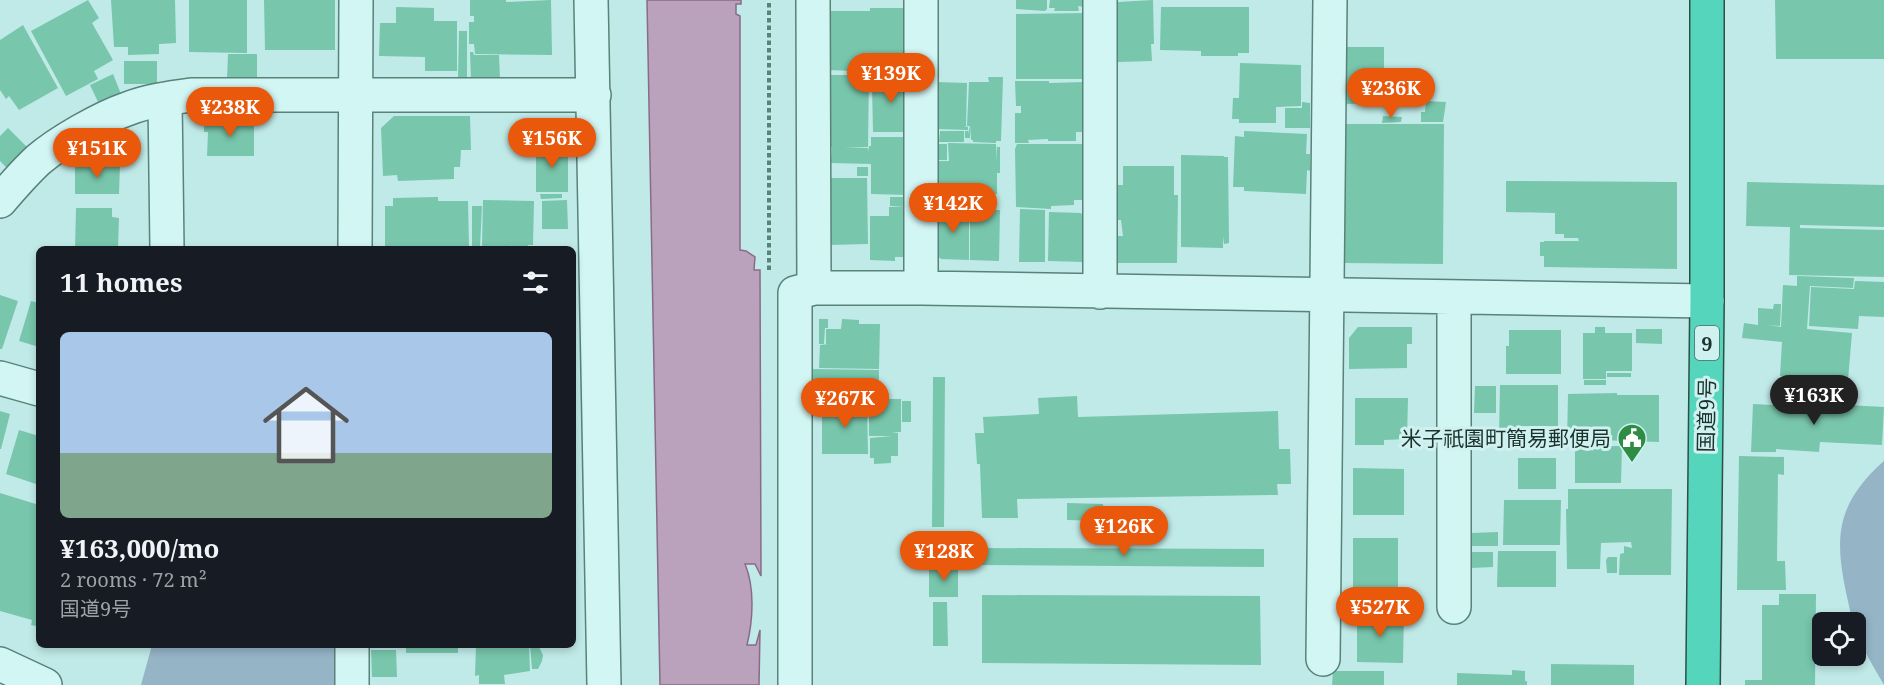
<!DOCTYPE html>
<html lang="en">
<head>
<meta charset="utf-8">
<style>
	body { margin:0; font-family:"Noto Serif","Noto Sans JP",serif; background:#20242c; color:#f1f3f6; height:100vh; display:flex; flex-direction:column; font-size:22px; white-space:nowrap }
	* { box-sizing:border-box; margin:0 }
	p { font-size:20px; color:#9ea1a6 }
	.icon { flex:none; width:33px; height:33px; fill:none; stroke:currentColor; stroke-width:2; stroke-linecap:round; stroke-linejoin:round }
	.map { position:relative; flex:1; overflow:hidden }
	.panel { position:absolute; left:36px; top:246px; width:540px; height:402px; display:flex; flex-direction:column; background:#171b24; border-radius:9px; box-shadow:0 3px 9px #0003 }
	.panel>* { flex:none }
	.tools { position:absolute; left:1812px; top:612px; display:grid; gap:12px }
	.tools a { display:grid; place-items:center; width:54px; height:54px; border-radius:9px; background:#171b24; box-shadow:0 3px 9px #0003; font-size:30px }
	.price { position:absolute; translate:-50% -51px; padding:0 14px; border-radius:21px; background:#ea580c; color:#fff; font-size:20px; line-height:39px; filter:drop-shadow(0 2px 3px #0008) }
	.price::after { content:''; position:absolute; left:50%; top:36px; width:18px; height:14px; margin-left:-9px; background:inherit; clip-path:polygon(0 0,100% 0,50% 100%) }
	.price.on { background:#222; color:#fff }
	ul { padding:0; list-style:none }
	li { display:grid; align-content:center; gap:12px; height:318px; padding:0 24px }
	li+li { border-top:2px solid #363941 }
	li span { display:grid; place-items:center; height:186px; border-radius:9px; color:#555 }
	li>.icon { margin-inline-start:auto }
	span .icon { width:108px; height:108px; fill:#fffc; stroke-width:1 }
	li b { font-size:26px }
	h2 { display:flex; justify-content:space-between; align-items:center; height:72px; padding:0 24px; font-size:26px }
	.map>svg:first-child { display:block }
	.green { fill:#95b5c7 }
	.water { fill:#bba2bc; stroke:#896b89; stroke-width:1.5 }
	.building { fill:#78c6ac }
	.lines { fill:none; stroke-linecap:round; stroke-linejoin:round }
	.minor-casing { stroke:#598279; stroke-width:36 }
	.highway-casing { stroke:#2e4f46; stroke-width:36 }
	.path { stroke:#598279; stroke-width:4; stroke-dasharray:4.5 3; stroke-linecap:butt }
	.minor { stroke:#d2f6f4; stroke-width:33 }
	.highway { stroke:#55d5bc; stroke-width:33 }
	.labels { text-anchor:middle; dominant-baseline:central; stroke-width:6; stroke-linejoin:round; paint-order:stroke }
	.shield { fill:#cff2f1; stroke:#526c67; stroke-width:1.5 }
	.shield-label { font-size:20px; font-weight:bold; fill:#1d322c }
	.street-label { font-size:21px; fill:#1d322c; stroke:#cff2f1 }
	.poi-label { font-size:21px; fill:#1d322c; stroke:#cff2f1; text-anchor:end }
</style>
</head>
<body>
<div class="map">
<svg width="1884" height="685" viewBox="0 0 1884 685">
	<rect width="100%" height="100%" fill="#c0eae8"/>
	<path class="green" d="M 1884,461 L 1884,685 C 1875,668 1856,641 1856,622 L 1853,622 L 1852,619 C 1837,552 1826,512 1884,461 Z
		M 152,645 L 337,645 L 336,685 L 141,685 Z"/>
	<path class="water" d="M 647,0 L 741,0 L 741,4 L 736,4 L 736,14 L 740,16 L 740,250 L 746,251 L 755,257 L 754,270 L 760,270 L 761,576 L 755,564 L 745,564 C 755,588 753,620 747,645 L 756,645 L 760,630 L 759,685 L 660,685 Z"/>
	<path class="building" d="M 88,0 L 99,18 L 92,23 L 113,60 L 94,71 L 98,79 L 66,96 L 31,31 Z
		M 111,0 L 175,0 L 176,43 L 159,44 L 159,54 L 128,55 L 128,47 L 114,47 Z
		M 189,0 L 247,0 L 247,53 L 189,52 Z
		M 264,0 L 335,0 L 335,50 L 265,50 Z
		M 470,0 L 506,0 L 506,2 L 551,0 L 552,55 L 475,54 L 474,44 L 469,44 L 469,22 L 474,22 L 474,16 L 470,16 Z
		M 1016,0 L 1047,0 L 1047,9 L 1045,11 L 1016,9 Z
		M 1050,0 L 1084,0 L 1084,7 L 1078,6 L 1079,11 L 1054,11 L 1055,8 L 1049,8 Z
		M 1153,0 L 1154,44 L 1151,44 L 1152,61 L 1118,62 L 1118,2 Z
		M 1775,0 L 1884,0 L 1884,59 L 1776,59 Z
		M 396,7 L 434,8 L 434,21 L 457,21 L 457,71 L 425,71 L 425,57 L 379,56 L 380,23 L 396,23 Z
		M 1161,7 L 1249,7 L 1249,53 L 1238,53 L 1238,56 L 1201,56 L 1201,51 L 1160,50 Z
		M 870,8 L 911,8 L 910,40 L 904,40 L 903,57 L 893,57 L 893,65 L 874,66 L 874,72 L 828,70 L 830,11 L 870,11 Z
		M 1086,13 L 1084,79 L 1016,79 L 1016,14 Z
		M 23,25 L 58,88 L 19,110 L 9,96 L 6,99 L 0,90 L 0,40 Z
		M 459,31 L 467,31 L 467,78 L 458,77 Z
		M 1343,47 L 1384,47 L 1384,74 L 1393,74 L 1393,103 L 1343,104 Z
		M 470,52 L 473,52 L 474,55 L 499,55 L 500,79 L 471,79 Z
		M 228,54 L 257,54 L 257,80 L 227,79 Z
		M 124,61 L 157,61 L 157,84 L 124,84 Z
		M 1240,63 L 1301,65 L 1301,106 L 1276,107 L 1276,123 L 1239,123 L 1239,119 L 1232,119 L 1233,98 L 1239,98 Z
		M 888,73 L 910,74 L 910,82 L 875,85 L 909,86 L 909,132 L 873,132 L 872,85 L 870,85 L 870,78 L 887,78 Z
		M 113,74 L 121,94 L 99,104 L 90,85 Z
		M 829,75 L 869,75 L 868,147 L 844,148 L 868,148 L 868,152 L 869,146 L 871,146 L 871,137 L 909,137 L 907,195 L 871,194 L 871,164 L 831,163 L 832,147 L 828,147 Z
		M 988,77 L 1003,77 L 1001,141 L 996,141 L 996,143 L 973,142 L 973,140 L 971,140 L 971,126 L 970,138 L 965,138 L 965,131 L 968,131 L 968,134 L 970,126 L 967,126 L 969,82 L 989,82 Z
		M 1015,81 L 1049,81 L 1049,83 L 1085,82 L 1086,132 L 1076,132 L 1076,141 L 1048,141 L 1048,139 L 1028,140 L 1029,143 L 1015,143 L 1015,113 L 1021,113 L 1021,106 L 1016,106 Z
		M 937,82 L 967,83 L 966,126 L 964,126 L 968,127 L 968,130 L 936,129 Z
		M 1426,101 L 1446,102 L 1443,122 L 1421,122 L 1421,112 L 1425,112 Z
		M 1302,102 L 1310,103 L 1310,128 L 1285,128 L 1285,108 L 1302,108 Z
		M 394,116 L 470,116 L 471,150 L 461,150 L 460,167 L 454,167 L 454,179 L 398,181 L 397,175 L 383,176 L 381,128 Z
		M 1383,116 L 1402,117 L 1401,122 L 1382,123 Z
		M 204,120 L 254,121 L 254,156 L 207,156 L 208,132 L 204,132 Z
		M 1344,124 L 1444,124 L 1443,264 L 1344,263 Z
		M 8,128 L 27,147 L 7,168 L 0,161 L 0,136 Z
		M 940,131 L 964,131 L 964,142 L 939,142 Z
		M 1244,131 L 1307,134 L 1306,154 L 1310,154 L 1310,171 L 1307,170 L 1306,194 L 1244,191 L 1244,187 L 1233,187 L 1235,136 L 1244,137 Z
		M 948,143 L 996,144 L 997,162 L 997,147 L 1000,147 L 1000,173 L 997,173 L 997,194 L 979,194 L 979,207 L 946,209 L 946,195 L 937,196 L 939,161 L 949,161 Z
		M 935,144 L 947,144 L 947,160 L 938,160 L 938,165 L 935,165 Z
		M 1017,144 L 1084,144 L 1085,200 L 1074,200 L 1074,205 L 1051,206 L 1051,209 L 1016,207 L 1015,149 Z
		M 536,146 L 568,146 L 568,192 L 536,192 Z
		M 1181,155 L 1224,156 L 1224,157 L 1228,157 L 1229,243 L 1224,244 L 1223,236 L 1223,248 L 1181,247 Z
		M 75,164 L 120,165 L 119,194 L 75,194 Z
		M 1123,166 L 1174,166 L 1174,195 L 1178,195 L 1177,263 L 1117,263 L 1116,236 L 1123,236 L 1121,220 L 1117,220 L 1117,185 L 1123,185 Z
		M 857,167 L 868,167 L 868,176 L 857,176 Z
		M 828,178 L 867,178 L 868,244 L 828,245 Z
		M 1506,181 L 1677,182 L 1677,269 L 1544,267 L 1544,256 L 1540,256 L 1540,242 L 1544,242 L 1544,241 L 1579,241 L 1578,238 L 1564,238 L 1564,234 L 1555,234 L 1555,213 L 1506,212 Z
		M 1747,182 L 1884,185 L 1884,227 L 1800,225 L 1800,228 L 1884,230 L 1884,277 L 1789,275 L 1790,227 L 1746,226 Z
		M 540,194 L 562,194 L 562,198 L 541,199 Z
		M 438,197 L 438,201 L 468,201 L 469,247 L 464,247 L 463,249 L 385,249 L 385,206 L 393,206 L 393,198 Z
		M 890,197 L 909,197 L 911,257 L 895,257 L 895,261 L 870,260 L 870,216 L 889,216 L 889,207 L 906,207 L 890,206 Z
		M 483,200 L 534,201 L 533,245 L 528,245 L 528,249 L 512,249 L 512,245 L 510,248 L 482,247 Z
		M 567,200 L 568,229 L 542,229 L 542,201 Z
		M 472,206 L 482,206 L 480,247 L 472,246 Z
		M 76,208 L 112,208 L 112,217 L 119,218 L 118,249 L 75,249 Z
		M 937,209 L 969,210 L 969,260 L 941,259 L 936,254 Z
		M 1020,209 L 1045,210 L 1045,262 L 1019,262 Z
		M 983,210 L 1000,210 L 999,261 L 970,260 L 970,212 L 983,212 Z
		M 1049,212 L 1081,213 L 1081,214 L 1086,214 L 1084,262 L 1048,261 Z
		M 1797,276 L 1854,278 L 1853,288 L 1810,286 L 1807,329 L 1852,333 L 1848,380 L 1835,379 L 1835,384 L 1795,380 L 1795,376 L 1780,376 L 1782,342 L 1742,338 L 1744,323 L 1758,325 L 1758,308 L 1773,309 L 1774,304 L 1781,304 L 1780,326 L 1767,325 L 1781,327 L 1783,285 L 1797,286 Z
		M 1855,281 L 1884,282 L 1884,317 L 1859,316 L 1858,329 L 1809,326 L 1811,287 L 1854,289 Z
		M 0,295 L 18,301 L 2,349 L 0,349 Z
		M 31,301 L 39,303 L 39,347 L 19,341 Z
		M 819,319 L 828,319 L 828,328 L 825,328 L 824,344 L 819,344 Z
		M 842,319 L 859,320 L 859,324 L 880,324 L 879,369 L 819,368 L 820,345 L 829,344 L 826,344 L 826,329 L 841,329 Z
		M 1358,327 L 1412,327 L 1412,344 L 1407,344 L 1407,368 L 1349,369 L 1349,338 Z
		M 1595,327 L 1605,327 L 1605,333 L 1632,333 L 1632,371 L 1606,371 L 1606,379 L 1583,379 L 1583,333 L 1595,333 Z
		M 1636,329 L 1662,329 L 1662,344 L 1636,343 Z
		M 1509,330 L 1561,330 L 1561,374 L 1506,374 L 1506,346 L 1509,346 Z
		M 812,369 L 879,370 L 879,395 L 811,395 Z
		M 1607,373 L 1631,373 L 1631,377 L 1607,377 Z
		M 933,377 L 945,377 L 944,527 L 932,527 Z
		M 1584,380 L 1606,380 L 1606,385 L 1584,385 Z
		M 1500,385 L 1558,385 L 1558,426 L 1521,426 L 1521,435 L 1499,435 Z
		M 1475,386 L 1496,386 L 1496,413 L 1474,413 Z
		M 1617,393 L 1617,395 L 1659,395 L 1659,442 L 1598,440 L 1598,442 L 1567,442 L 1568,394 Z
		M 1077,396 L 1078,417 L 1278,411 L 1279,449 L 1290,449 L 1291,484 L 1277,484 L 1278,495 L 1017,499 L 1018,518 L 982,518 L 980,464 L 977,464 L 975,433 L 984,433 L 983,417 L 1039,414 L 1038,398 Z
		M 1355,398 L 1408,398 L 1407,439 L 1384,440 L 1384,445 L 1355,445 Z
		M 869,399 L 901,399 L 901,432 L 892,432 L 898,433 L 898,456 L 891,456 L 891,463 L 874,464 L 874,458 L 870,458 L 870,438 L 892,436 L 869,436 Z
		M 902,401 L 911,401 L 911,422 L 902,422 Z
		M 1774,401 L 1884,407 L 1882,445 L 1820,442 L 1819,452 L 1776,449 L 1776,452 L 1751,452 L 1753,404 L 1773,405 Z
		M 822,403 L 867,403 L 868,454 L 822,454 Z
		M 0,411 L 10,414 L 1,449 L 0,449 Z
		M 19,430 L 39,436 L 39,485 L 6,474 Z
		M 1575,446 L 1622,446 L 1621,483 L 1575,483 Z
		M 1739,456 L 1784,457 L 1784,475 L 1778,474 L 1777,561 L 1785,561 L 1786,590 L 1737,590 Z
		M 1518,458 L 1556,458 L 1556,489 L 1518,489 Z
		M 1353,468 L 1404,469 L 1404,515 L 1353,515 Z
		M 1568,489 L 1672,489 L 1671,575 L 1619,575 L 1620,554 L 1624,553 L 1624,546 L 1632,548 L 1631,542 L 1601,543 L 1600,569 L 1567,569 L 1566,509 L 1568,509 Z
		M 0,493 L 39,505 L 39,627 L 31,625 L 32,620 L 0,611 Z
		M 1504,500 L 1561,500 L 1560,545 L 1503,545 Z
		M 1067,503 L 1103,504 L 1103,521 L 1067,520 Z
		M 1498,532 L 1498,546 L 1472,546 L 1471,533 Z
		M 1353,538 L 1398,538 L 1398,589 L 1353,589 Z
		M 982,548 L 1264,549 L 1264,567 L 982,565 Z
		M 929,549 L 950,549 L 949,563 L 930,562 Z
		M 1498,551 L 1556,551 L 1556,587 L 1497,587 Z
		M 1471,552 L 1493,552 L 1493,567 L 1471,568 Z
		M 1608,557 L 1617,557 L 1617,573 L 1607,573 L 1606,560 Z
		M 929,567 L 958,567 L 958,597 L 929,597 Z
		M 1779,594 L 1816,594 L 1815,685 L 1745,685 L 1745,680 L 1762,680 L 1762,605 L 1779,605 Z
		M 982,595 L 1260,596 L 1261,665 L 982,663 Z
		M 933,602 L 947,602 L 948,646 L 933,646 Z
		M 1404,613 L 1403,663 L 1357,662 L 1357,614 Z
		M 406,645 L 458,645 L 458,653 L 406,653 Z
		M 476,645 L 529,645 L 530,671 L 504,675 L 505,684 L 479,684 L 479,675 L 475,676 Z
		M 530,645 L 538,645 L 543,655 L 542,661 L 538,669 L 532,669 Z
		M 371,650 L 396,650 L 397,677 L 372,677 Z
		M 1551,664 L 1634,665 L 1634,685 L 1551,685 Z
		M 1512,670 L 1525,671 L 1525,681 L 1527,681 L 1527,685 L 1457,685 L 1457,673 L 1512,675 Z
		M 1333,671 L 1384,671 L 1384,685 L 1332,685 Z"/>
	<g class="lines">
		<g class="minor-casing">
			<path id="minor" d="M 591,0 L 604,685
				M 1100,0 L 1100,292
				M 165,99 L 167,249
				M 0,201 C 12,187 24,173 38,160 C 59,142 101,118 127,109 C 147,101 169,98 191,95 L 594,95
				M 355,249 L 356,0
				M 814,288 L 921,288 L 1707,301
				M 921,288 L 921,0
				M 1454,298 L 1454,607
				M 0,378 L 39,389
				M 1323,659 L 1330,0
				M 0,664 L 45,685
				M 352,685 L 352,645
				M 795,685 L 795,293 L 814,288 L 813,0"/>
		</g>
		<g class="highway-casing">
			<path id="highway" d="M 1703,685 L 1707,301 L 1707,0"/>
		</g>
		<path class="path" d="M 769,270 L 769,0"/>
		<use href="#minor" class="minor"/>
		<use href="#highway" class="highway"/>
	</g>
	<defs>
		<g id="civic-pin" transform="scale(1.5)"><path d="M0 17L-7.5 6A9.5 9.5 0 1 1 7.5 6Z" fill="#2e8c44" stroke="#cff2f1"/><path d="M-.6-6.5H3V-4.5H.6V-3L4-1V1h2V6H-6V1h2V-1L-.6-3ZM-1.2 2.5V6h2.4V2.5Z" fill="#fff"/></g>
	</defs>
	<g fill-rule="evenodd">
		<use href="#civic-pin" x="1632" y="438"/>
	</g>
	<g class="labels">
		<rect class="shield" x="1695" y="326" width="24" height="34" rx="4.5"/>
		<g class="shield-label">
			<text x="1707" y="343">9</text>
		</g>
		<g class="street-label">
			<text transform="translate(1706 415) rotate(-89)">国道9号</text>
		</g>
		<g class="poi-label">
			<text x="1611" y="438">米子祇園町簡易郵便局</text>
		</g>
	</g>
</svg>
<div class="tools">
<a><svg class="icon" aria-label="locate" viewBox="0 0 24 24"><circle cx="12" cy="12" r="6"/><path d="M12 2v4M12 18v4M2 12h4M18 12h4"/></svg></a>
</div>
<b class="price" style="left:891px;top:104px">¥139K</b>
<b class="price" style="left:1391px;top:119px">¥236K</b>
<b class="price" style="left:230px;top:138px">¥238K</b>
<b class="price" style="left:552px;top:169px">¥156K</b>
<b class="price" style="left:97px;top:179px">¥151K</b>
<b class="price" style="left:953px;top:234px">¥142K</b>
<b class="price on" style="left:1814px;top:426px">¥163K</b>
<b class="price" style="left:845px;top:429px">¥267K</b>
<b class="price" style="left:1124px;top:557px">¥126K</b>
<b class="price" style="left:944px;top:582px">¥128K</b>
<b class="price" style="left:1380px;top:638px">¥527K</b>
<section class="panel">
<h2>11 homes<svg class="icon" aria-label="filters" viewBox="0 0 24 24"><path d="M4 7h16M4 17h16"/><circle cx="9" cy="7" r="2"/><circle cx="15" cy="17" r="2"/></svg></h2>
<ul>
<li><span style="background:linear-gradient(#a9c7e8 65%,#7fa58c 0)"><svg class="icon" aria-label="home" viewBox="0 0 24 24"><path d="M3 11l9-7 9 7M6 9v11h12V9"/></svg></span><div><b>¥163,000/mo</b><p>2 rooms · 72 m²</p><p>国道9号</p></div></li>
</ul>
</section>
</div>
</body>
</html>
